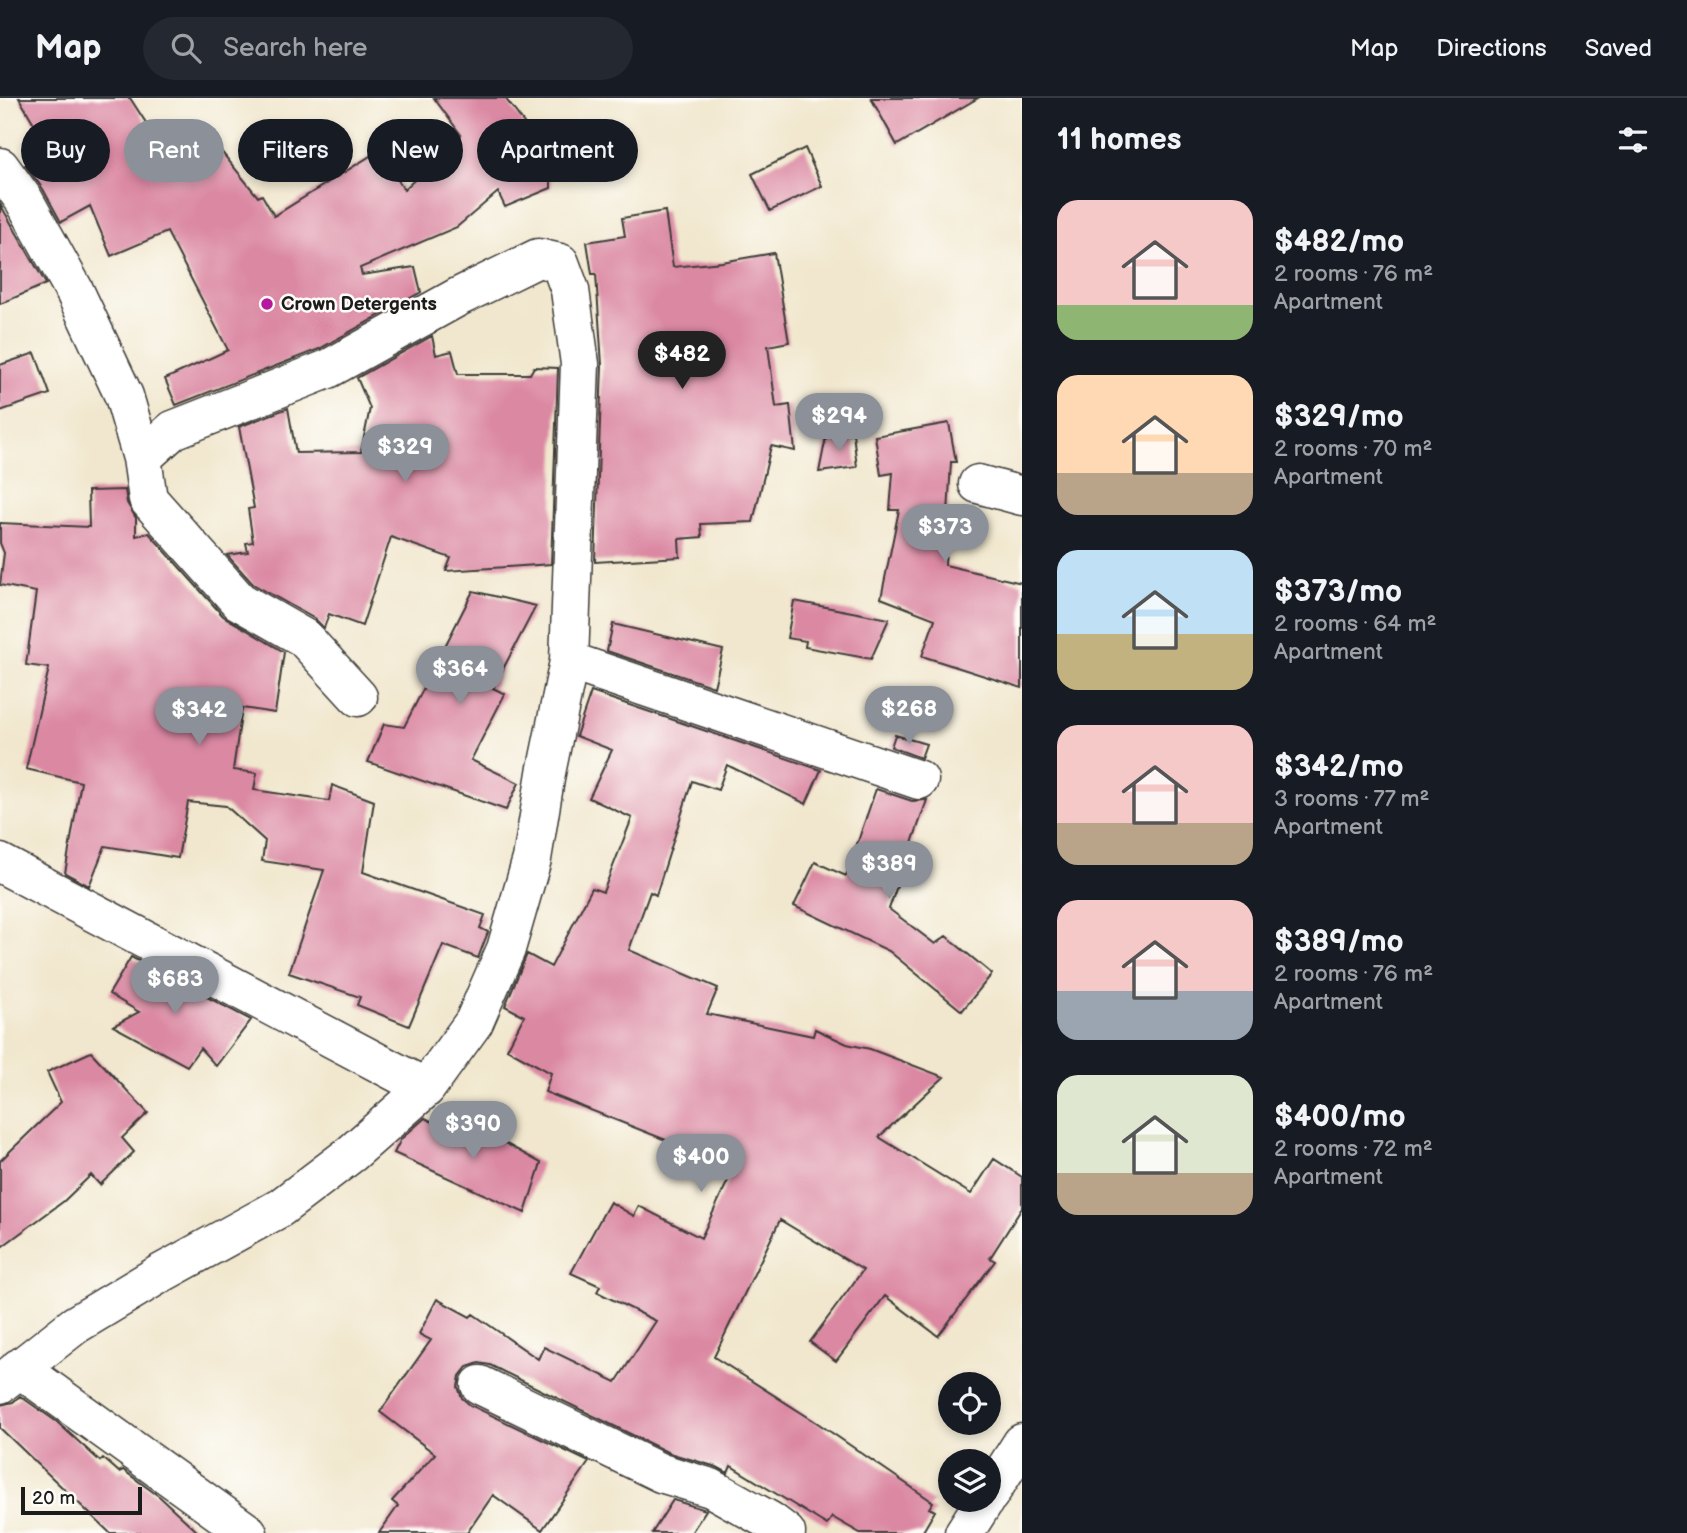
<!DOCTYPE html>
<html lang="en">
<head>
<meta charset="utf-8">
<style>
	body { margin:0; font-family:"Balsamiq Sans",sans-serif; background:#242831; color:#f1f3f6; height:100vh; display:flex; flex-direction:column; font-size:26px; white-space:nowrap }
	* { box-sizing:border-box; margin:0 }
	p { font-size:23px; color:#9ea1a6 }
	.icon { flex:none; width:38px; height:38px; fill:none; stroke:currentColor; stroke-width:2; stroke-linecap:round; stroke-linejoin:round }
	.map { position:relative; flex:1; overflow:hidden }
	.sheet { display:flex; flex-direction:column; background:#171b24; width:665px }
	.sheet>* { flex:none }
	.guide { position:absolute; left:21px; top:21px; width:665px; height:63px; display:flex; gap:14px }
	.controls { position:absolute; left:938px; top:1274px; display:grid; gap:14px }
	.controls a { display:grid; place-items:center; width:63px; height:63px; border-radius:50%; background:#171b24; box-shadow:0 4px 10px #0003; font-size:35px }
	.scale { position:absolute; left:21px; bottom:18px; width:121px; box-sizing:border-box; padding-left:7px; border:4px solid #1c1c1c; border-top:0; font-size:19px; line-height:24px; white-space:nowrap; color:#1c1c1c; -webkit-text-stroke:5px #fdfcf7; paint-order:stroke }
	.price { position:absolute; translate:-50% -60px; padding:0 16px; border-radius:24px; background:#8c9099; color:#fff; font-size:23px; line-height:46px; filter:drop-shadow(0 2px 4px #0008) }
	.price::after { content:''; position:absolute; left:50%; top:42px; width:21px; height:16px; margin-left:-10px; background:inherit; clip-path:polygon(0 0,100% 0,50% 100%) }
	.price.selected { background:#222; color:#fff }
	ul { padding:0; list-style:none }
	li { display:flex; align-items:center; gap:21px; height:175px; padding:0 35px }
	li span { display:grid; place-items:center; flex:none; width:196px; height:140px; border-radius:21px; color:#555 }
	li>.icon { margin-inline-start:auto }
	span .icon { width:84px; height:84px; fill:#fffc; stroke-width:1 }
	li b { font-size:30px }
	h2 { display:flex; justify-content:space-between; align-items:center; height:84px; padding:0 35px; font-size:30px }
	.tag { padding:0 24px; border-radius:32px; background:#171b24; box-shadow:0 4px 10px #0003; font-size:24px; line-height:63px }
	.tag.selected { background:#8c9099; color:#fff }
	header { display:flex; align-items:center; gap:42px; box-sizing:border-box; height:98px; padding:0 35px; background:#171b24; border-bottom:2px solid #363941 }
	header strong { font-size:33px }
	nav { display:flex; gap:38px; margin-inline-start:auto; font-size:24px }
	.search { width:490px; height:63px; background:#242831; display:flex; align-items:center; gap:18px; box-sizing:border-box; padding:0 24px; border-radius:38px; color:#9ea1a6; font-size:26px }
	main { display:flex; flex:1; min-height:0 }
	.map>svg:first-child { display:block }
	.building { fill:#db88a3 }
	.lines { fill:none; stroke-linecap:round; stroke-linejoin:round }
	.minor-casing { stroke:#3c3a37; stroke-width:41 }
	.minor { stroke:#fff; stroke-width:38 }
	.poi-dot { fill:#b5179e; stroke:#fdfcf7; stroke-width:2.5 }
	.labels { text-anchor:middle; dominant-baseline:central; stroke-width:5; stroke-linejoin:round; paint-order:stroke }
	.poi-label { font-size:19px; font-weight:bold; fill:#1c1c1c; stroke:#fdfcf7; text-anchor:start }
</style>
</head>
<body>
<header>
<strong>Map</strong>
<div class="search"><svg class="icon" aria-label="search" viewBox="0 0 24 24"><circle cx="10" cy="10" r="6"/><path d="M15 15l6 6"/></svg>Search here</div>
<nav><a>Map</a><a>Directions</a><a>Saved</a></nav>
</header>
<main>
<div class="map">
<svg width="1022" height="1435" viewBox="0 0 1022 1435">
	<rect width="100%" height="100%" fill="#fdfcf7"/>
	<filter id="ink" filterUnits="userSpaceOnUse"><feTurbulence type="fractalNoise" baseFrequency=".0143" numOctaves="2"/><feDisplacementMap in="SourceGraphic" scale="14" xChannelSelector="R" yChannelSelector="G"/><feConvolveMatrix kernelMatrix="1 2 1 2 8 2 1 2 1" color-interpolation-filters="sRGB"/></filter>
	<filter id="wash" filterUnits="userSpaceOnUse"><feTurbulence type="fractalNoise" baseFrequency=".00686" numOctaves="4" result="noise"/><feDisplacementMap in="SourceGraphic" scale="28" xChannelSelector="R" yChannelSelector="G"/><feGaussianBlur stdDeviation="1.57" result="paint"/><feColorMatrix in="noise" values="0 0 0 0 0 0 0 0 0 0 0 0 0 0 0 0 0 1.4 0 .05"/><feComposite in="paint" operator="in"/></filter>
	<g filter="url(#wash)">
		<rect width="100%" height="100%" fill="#f1e7ce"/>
		<g id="blocks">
			<path class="building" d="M 19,0 L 130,0 L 174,68 L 212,42 L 258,99 L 262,97 L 274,118 L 380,52 L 404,92 L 461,37 L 434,0 L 505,0 L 536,41 L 551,77 L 551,90 L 505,109 L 498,94 L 457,129 L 360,170 L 362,177 L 415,169 L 421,194 L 319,251 L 176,307 L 165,281 L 228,252 L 167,134 L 111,158 L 90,108 L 61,124 L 43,91 L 25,67 L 50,53 Z
				M 871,0 L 978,0 L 897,47 Z
				M 805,50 L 822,88 L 770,113 L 752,76 Z
				M 0,106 L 46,186 L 0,206 Z
				M 665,113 L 673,169 L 722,164 L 774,155 L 789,244 L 768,248 L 776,309 L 790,307 L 795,353 L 771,348 L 753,424 L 701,426 L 702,439 L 679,441 L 680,459 L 595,464 L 602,267 L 596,176 L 592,176 L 587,144 L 625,138 L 622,120 Z
				M 432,238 L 436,257 L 452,253 L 458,276 L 530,276 L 534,269 L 558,270 L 551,466 L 446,473 L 451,460 L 391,439 L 362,528 L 329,516 L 324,530 L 315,521 L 253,486 L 227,457 L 248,454 L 246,445 L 253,444 L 248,411 L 254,410 L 239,329 L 288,310 L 296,355 L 361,354 L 370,310 L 357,280 Z
				M 35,255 L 50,296 L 0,313 L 0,267 Z
				M 949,325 L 956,364 L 951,364 L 945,467 L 1022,485 L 1022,590 L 922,558 L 935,521 L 881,500 L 899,412 L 890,412 L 893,375 L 881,377 L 875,338 Z
				M 853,335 L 857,369 L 819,374 L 826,339 Z
				M 125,392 L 127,405 L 136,420 L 136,438 L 149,435 L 223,518 L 284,554 L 275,615 L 242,610 L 233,672 L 257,675 L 254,692 L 329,703 L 332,687 L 374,703 L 363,774 L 485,817 L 480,830 L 488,834 L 478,860 L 443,847 L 409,928 L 357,907 L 360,899 L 289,875 L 324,772 L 262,763 L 265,743 L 226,708 L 188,704 L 178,760 L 105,748 L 89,788 L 65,775 L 81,684 L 26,671 L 49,570 L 26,567 L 36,494 L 0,487 L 4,455 L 0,445 L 0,425 L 89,429 L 88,393 Z
				M 473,493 L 536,508 L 493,590 L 505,596 L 471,662 L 519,685 L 506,712 L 368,664 L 384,626 L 404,629 Z
				M 794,503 L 889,521 L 871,561 L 805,549 L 806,543 L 787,540 Z
				M 613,526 L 723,552 L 714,589 L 607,553 Z
				M 591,594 L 821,672 L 806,706 L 727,667 L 718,692 L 692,683 L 656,797 L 650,794 L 629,852 L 718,890 L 707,916 L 813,938 L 815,931 L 847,946 L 870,951 L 944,979 L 879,1039 L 971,1096 L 994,1061 L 1022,1079 L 1022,1110 L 990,1160 L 995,1163 L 938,1238 L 885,1198 L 836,1263 L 810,1244 L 863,1172 L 780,1122 L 714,1259 L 819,1326 L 933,1404 L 929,1410 L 935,1413 L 922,1435 L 860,1435 L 832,1419 L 827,1427 L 731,1368 L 728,1375 L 717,1369 L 669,1355 L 490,1267 L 479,1265 L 467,1269 L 460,1278 L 458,1289 L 462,1300 L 470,1307 L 589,1364 L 542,1432 L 493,1397 L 467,1435 L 379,1435 L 398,1408 L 392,1403 L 435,1356 L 380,1314 L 431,1242 L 419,1236 L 437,1201 L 470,1219 L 473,1216 L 538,1261 L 544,1249 L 616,1284 L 656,1223 L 597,1194 L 600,1188 L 571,1175 L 601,1120 L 610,1104 L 634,1118 L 639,1108 L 701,1140 L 732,1074 L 681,1048 L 545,994 L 551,975 L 507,951 L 524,918 L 505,908 L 527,856 L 551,869 L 592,790 L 603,794 L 632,720 L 589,700 L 612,652 L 576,638 Z
				M 895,637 L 926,646 L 921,660 L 891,649 Z
				M 876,691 L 912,703 L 927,702 L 889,811 L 935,846 L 946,838 L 992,876 L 962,913 L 889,853 L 794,808 L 815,764 L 846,778 Z
				M 131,859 L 251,922 L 216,968 L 200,950 L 187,968 L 113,928 L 139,914 L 109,896 Z
				M 91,954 L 148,1015 L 122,1040 L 134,1054 L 100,1087 L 91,1077 L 64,1103 L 0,1150 L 0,1063 L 61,1004 L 47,974 Z
				M 425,1020 L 452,1034 L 459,1020 L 541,1065 L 525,1115 L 394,1055 L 401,1041 Z
				M 20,1298 L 57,1324 L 100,1363 L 103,1360 L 119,1374 L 123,1372 L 160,1399 L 199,1435 L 110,1435 L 0,1330 L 0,1307 L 13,1304 Z
				M 673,1402 L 706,1412 L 691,1435 L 652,1435 Z"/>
		</g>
	</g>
	<g filter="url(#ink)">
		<use href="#blocks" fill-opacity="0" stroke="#3c3a37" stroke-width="2"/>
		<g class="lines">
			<g class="minor-casing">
				<path id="minor" d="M 0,69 L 24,102 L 75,194 L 124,298 L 142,360
					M 978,386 L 1022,398
					M 569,563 L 919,682
					M 0,765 L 426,990
					M 19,1270 L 248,1435
					M 0,1286 L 75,1227 L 158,1177 L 280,1110 L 351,1056 L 426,990 L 474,924 L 506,851 L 532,761 L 546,675 L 569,563 L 580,266 L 570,192 L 560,165 L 538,160 L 458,199 L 328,271 L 173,332 L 142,360 L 148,401 L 239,503 L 304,540 L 358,599
					M 480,1287 L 661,1375 L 711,1390 L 770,1423 L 786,1435
					M 989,1397 L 1022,1345
					M 964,1435 L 985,1402"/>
			</g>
			<use href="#minor" class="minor"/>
		</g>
	</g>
	<circle class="poi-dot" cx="267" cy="206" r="7"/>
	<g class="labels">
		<g class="poi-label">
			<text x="281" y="206">Crown Detergents</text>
		</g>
	</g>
</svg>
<div class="controls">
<a><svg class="icon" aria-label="locate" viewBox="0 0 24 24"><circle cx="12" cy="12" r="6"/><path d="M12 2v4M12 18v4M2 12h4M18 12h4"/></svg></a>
<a><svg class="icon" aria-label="layers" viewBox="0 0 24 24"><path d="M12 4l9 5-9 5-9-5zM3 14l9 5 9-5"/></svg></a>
</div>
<div class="scale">20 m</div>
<b class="price selected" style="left:682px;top:293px">$482</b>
<b class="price" style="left:839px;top:355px">$294</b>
<b class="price" style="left:405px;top:386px">$329</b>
<b class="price" style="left:945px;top:466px">$373</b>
<b class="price" style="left:460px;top:608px">$364</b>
<b class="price" style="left:909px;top:648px">$268</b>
<b class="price" style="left:199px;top:649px">$342</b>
<b class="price" style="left:889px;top:803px">$389</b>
<b class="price" style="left:175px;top:918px">$683</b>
<b class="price" style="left:473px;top:1063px">$390</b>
<b class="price" style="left:701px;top:1096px">$400</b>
<div class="guide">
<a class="tag">Buy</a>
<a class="tag selected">Rent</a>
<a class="tag">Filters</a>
<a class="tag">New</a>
<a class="tag">Apartment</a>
</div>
</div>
<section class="sheet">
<h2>11 homes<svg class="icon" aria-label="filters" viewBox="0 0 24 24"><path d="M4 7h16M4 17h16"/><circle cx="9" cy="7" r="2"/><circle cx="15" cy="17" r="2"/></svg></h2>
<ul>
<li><span style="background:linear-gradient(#f6c9c9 75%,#8fb573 0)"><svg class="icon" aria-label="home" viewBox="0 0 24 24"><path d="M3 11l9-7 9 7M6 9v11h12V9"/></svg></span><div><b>$482/mo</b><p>2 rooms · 76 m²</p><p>Apartment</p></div></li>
<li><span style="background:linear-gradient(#ffd9b3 70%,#b9a48a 0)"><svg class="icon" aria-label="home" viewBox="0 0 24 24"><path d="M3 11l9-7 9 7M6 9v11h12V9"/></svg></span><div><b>$329/mo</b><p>2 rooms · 70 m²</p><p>Apartment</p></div></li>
<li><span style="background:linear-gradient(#bfe0f5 60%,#c2b280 0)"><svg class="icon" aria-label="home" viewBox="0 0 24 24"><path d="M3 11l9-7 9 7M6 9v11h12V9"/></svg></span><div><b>$373/mo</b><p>2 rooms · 64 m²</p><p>Apartment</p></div></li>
<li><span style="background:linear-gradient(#f6c9c9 70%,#b9a48a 0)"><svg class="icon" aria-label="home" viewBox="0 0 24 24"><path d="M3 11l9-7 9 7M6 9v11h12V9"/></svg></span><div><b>$342/mo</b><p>3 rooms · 77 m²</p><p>Apartment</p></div></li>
<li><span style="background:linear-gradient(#f6c9c9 65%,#9aa5b1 0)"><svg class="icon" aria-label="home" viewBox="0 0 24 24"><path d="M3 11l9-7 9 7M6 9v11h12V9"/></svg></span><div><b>$389/mo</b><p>2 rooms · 76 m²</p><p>Apartment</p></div></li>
<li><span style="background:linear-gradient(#dfe7d0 70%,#b9a48a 0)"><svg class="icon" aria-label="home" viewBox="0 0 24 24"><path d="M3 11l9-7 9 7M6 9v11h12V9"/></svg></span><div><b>$400/mo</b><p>2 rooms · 72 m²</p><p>Apartment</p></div></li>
</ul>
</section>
</main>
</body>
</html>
